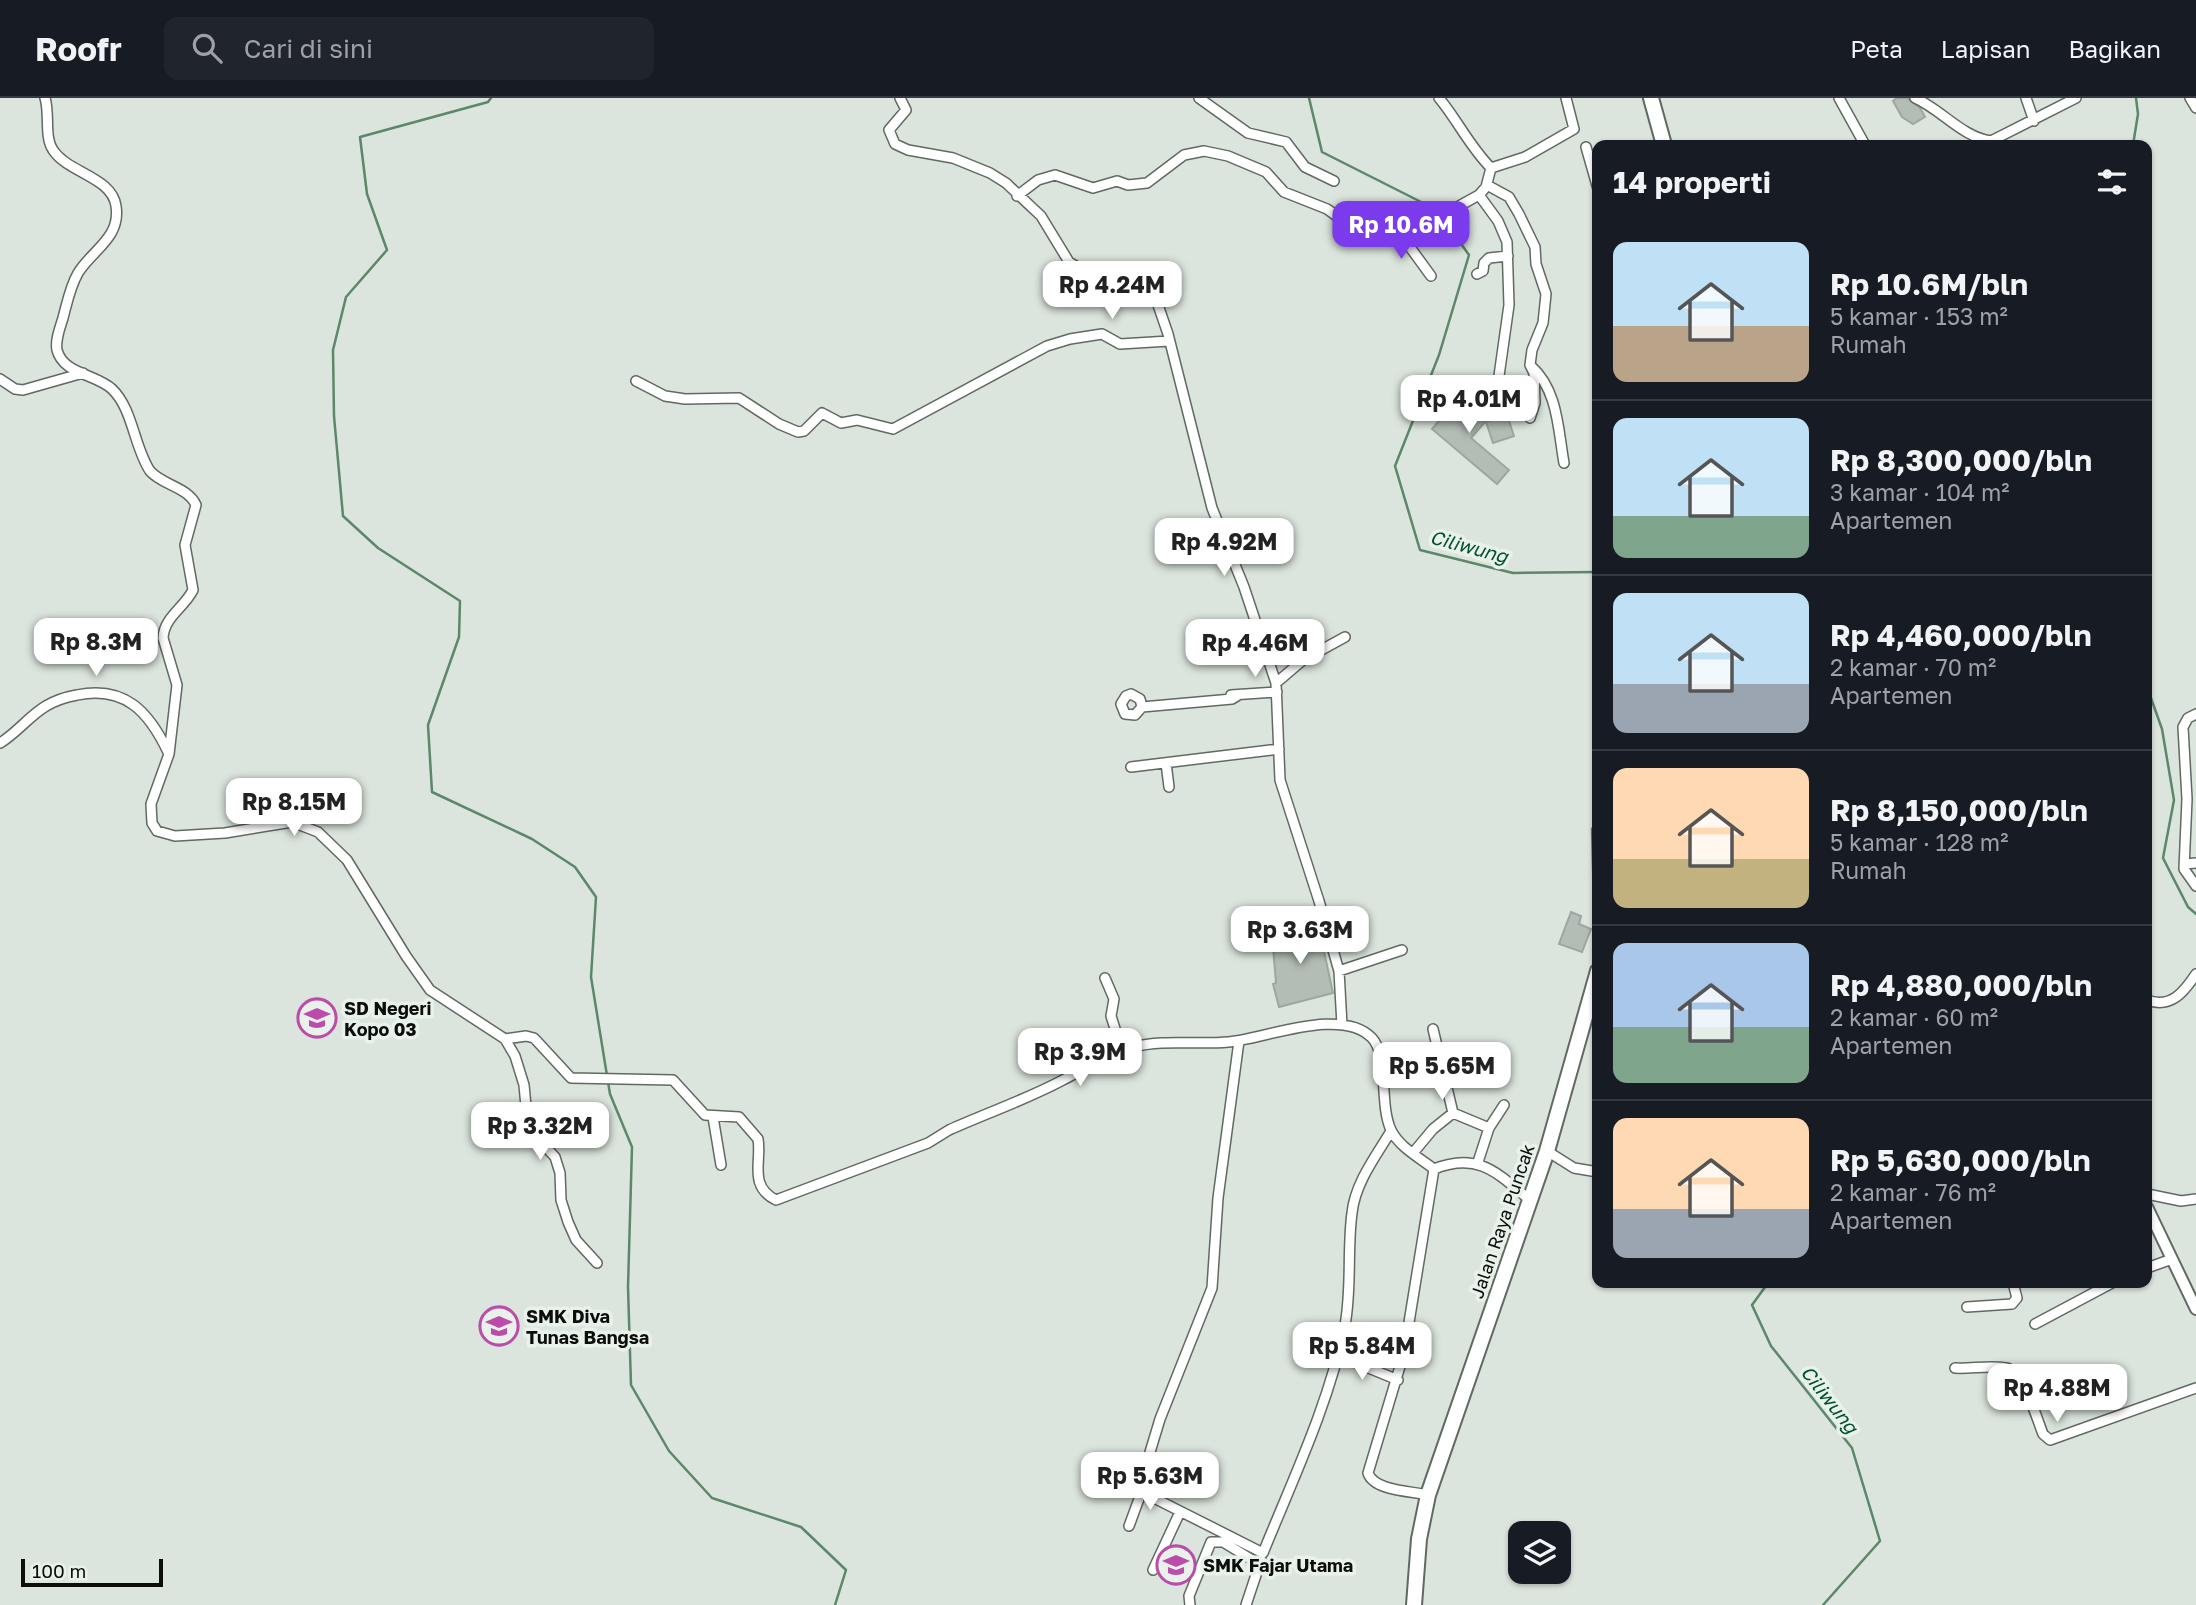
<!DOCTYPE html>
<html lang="id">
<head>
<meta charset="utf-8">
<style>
	body { margin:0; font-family:"Golos Text",sans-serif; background:#20242c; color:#f1f3f6; height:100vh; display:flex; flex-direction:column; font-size:26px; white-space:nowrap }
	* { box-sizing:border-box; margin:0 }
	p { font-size:23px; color:#9ea1a6 }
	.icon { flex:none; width:38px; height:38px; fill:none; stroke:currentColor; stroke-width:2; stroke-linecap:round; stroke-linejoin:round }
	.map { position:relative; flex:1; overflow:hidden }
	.details { position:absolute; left:1592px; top:42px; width:560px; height:1148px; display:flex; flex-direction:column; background:#171b24; border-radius:14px; box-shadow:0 2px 5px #0004 }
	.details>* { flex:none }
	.buttons { position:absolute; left:1508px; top:1423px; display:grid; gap:14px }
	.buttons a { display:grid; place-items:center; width:63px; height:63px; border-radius:14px; background:#171b24; box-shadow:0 2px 5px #0004; font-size:35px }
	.scale { position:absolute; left:21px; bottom:18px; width:142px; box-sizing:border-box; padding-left:7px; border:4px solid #0b0e0b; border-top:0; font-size:19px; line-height:24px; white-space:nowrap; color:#0b0e0b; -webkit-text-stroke:5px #e8f2eb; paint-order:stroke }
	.price { position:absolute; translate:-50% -60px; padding:0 16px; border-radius:14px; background:#fff; color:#222; font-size:23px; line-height:46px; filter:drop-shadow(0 2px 4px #0008) }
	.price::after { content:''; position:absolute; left:50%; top:42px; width:21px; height:16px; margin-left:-10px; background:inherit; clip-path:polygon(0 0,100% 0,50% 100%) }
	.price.current { background:#7c3aed; color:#fff }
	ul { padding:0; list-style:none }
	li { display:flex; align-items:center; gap:21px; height:175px; padding:0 21px }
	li+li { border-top:2px solid #363941 }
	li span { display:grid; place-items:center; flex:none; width:196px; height:140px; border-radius:14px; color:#555 }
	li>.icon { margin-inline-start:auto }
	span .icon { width:84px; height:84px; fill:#fffc; stroke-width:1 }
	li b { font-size:30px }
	h2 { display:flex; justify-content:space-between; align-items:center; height:84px; padding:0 21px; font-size:30px }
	header { display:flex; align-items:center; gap:42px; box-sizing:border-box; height:98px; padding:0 35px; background:#171b24; border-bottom:2px solid #363941 }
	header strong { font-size:33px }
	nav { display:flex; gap:38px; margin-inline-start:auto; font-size:24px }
	.search { width:490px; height:63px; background:#20242c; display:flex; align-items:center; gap:18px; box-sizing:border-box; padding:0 24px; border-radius:14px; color:#9ea1a6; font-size:26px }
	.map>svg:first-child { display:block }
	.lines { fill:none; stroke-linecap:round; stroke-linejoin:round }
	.stream { stroke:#5b876a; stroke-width:2.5 }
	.building { fill:#b3bdb6; stroke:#9da6a0; stroke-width:2 }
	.minor-casing { stroke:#606962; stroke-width:12 }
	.tertiary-casing { stroke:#606962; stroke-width:14 }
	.trunk-casing { stroke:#606962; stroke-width:18 }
	.minor { stroke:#fff; stroke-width:9 }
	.tertiary { stroke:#fff; stroke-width:10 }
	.trunk { stroke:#fff; stroke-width:14 }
	.labels { text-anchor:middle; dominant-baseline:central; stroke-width:7; stroke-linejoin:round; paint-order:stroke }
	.poi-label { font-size:18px; font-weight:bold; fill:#0b0e0b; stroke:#e8f2eb; text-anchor:start }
	.street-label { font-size:18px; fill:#0b0e0b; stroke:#e8f2eb }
	.water-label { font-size:19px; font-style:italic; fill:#00502a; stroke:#e8f2eb }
</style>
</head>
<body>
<header>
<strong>Roofr</strong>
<div class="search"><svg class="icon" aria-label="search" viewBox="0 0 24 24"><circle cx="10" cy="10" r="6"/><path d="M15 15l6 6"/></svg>Cari di sini</div>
<nav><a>Peta</a><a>Lapisan</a><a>Bagikan</a></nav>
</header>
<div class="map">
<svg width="2196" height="1507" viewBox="0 0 2196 1507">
	<rect width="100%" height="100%" fill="#dbe5dd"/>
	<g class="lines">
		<path class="stream" d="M 491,0 L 488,4 L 360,39 L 367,96 L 387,152 L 346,199 L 333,252 L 334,318 L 343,418 L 378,450 L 460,503 L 459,539 L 428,627 L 432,694 L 532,741 L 575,769 L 596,799 L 591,879 L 610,996 L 632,1049 L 628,1189 L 631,1287 L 669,1353 L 712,1400 L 801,1429 L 846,1472 L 835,1507
			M 1309,0 L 1322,54 L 1437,112 L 1469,157 L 1439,257 L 1395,368 L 1420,452 L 1513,475 L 1598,474
			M 2133,47 L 2138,16 L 2136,0
			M 2147,589 L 2162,631 L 2174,702 L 2163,760 L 2188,809 L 2196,816
			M 1598,723 L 1592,731 L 1594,805 L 1598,809
			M 1768,1185 L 1752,1207 L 1771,1248 L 1852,1350 L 1880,1443 L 1823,1507"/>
	</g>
	<path class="building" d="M 1897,0 L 1907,0 L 1920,10 L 1925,19 L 1913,26 L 1902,19 L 1893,3 Z
		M 1471,285 L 1482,295 L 1468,310 L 1476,320 L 1485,324 L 1471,340 L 1509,372 L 1497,386 L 1432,331 Z
		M 1507,317 L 1514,338 L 1493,345 L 1486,324 Z
		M 1571,814 L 1581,818 L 1579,826 L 1591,831 L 1582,854 L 1559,846 Z
		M 1318,826 L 1333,895 L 1279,909 L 1273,886 L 1276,885 L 1272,837 Z"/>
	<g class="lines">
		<g class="minor-casing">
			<path id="minor" d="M 45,0 C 50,16 44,39 53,52 C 68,75 112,79 116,108 C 121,140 92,152 78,175 C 70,189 67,205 63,220 C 60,230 55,242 57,252 C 63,276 96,276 112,291 C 133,311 134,349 150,373 C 162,387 188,389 196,407 L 185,447 L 193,492 C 184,510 164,519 163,540 L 177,587 L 169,656 L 151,706 L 152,725 L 157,733 L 175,738 L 225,735 L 292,724 L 318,734 L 347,762 L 406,858 L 430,892 L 505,941 L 526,938 L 534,940 L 571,980 L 673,982 L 705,1017 L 739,1019 L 758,1041 C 762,1063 748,1088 776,1102 L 928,1045 L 949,1032 C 987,1015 1025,1002 1061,983 C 1085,971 1107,955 1133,949 C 1164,941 1197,947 1228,944 C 1264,941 1342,908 1372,940 C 1389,958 1379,1007 1391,1032 C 1399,1049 1420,1060 1434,1071 C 1479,1053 1498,1076 1530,1102
				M 900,0 L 906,12 L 889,32 L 895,46 L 908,52 L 953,60 L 990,75 L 1006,85 L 1041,118 L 1069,164 L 1112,190 L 1146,193 L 1157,204 L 1168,236 L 1212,410 L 1244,489 L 1276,585 L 1280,682 L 1319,803 L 1339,873 L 1342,927
				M 1199,0 L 1248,35 L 1286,44 L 1305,69 L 1334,83
				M 1439,0 C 1458,23 1470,49 1491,70
				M 1839,0 L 1865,47
				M 1915,0 C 1942,12 1962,39 1991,43 L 2076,0
				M 2026,0 L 2034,23
				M 2190,0 L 2196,10
				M 1586,49 L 1598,91
				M 1491,70 L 1525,59 L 1574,31 L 1566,0
				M 1487,87 L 1509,99 L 1519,116 L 1535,149 L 1536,166 L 1546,196 L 1543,225 L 1532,252 L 1530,267 L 1534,275 L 1535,305 L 1530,320
				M 1479,97 L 1498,123 L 1507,144 L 1509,207 L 1496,299 L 1480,315
				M 1017,98 L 1038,82 L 1055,77 L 1093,90 L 1117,83 L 1128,87 L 1147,85 L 1184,57 L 1204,53 L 1228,58 L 1266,74 L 1284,94 L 1327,111 L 1348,126 L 1371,136 L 1416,121 L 1439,119 L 1479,97 L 1486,89 L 1491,70
				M 1396,130 L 1431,178
				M 1477,176 L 1483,173 L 1484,165 L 1489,160 L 1508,158
				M 1531,268 C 1558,292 1558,331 1564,365
				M 0,281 L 15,291 L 23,292 L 83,275
				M 636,283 L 665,298 L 685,301 L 739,300 L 779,326 L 798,334 L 804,333 L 822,315 L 841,325 L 857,322 L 893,331 L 1047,248 L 1070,241 L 1102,236 L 1120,246 L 1169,243
				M 1276,585 L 1303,562 L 1345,539
				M 1231,597 L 1277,594
				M 1142,609 L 1140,601 L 1131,596 L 1126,598 L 1121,606 L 1125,616 L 1135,617 L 1142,609 L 1232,601 L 1237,598
				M 2196,616 L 2188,620 L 2183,629 L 2187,701 L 2184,771 L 2196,788
				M 0,645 C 17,635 29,618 46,608 C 56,602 66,599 77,597 C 125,587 149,614 168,654
				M 1166,665 L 1169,689
				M 1131,669 L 1279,651
				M 2185,766 L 2196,765
				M 1339,873 L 1402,852
				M 1105,880 L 1114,901 L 1111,918 L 1122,953
				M 2147,902 C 2171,911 2184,894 2196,876
				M 1433,931 L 1453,1015
				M 505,941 L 515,958 L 524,987 L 528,1030 L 555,1059 L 560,1075 L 561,1102 L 568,1124 L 576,1142 L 597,1165
				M 1239,943 L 1218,1100 L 1212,1190 L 1160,1321 L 1141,1384 L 1144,1393 L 1150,1398 L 1263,1455 C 1293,1381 1329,1306 1345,1227 C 1352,1190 1347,1152 1352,1115 C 1355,1085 1376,1058 1391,1033
				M 713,1019 L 721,1067
				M 1547,1053 L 1574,1070 L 1598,1074
				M 1413,1055 L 1433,1031 L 1453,1015 L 1489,1030
				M 1478,1064 L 1489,1030 L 1504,1007
				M 2147,1096 L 2181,1103 L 2196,1101
				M 2147,1170 L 2172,1161
				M 1967,1209 L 2012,1206 L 2017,1200 L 2013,1185
				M 2035,1226 L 2112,1185
				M 1337,1257 L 1398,1282
				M 1955,1270 C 1971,1271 1990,1267 2006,1270 C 2023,1273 2037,1321 2043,1336 L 2050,1342 L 2196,1290
				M 1428,1397 C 1411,1393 1374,1393 1368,1375 L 1404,1255 L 1434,1071
				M 1129,1428 L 1143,1390
				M 1153,1472 L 1180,1414
				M 1190,1507 L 1189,1498 L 1211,1444 L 1223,1444 L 1259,1466
				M 1246,1507 L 1261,1462"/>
		</g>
		<g class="tertiary-casing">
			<path id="tertiary" d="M 2147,1109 L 2196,1211"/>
		</g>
		<g class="trunk-casing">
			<path id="trunk" d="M 1651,0 L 1664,47
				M 1414,1507 L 1419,1441 L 1428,1397 L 1547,1053 L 1598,873"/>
		</g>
		<use href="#minor" class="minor"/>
		<use href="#tertiary" class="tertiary"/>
		<use href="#trunk" class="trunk"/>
	</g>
	<defs>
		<g id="school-ring" transform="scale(2.0125)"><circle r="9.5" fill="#e8f2eb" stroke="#bc4ca9" stroke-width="1.5"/><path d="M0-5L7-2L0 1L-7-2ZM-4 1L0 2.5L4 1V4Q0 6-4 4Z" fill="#bc4ca9"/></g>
	</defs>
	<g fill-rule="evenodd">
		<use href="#school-ring" x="317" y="920"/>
		<use href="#school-ring" x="499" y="1228"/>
		<use href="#school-ring" x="1176" y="1467"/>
	</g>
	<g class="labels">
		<g class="poi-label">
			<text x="344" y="910">SD Negeri<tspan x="344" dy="21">Kopo 03</tspan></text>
			<text x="526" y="1218">SMK Diva<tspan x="526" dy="21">Tunas Bangsa</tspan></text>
			<text x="1203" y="1467">SMK Fajar Utama</text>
		</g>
		<g class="street-label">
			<text transform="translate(1502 1123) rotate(-71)">Jalan Raya Puncak</text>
		</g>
		<g class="water-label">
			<text transform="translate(1469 448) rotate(15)">Ciliwung</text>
			<text transform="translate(1830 1301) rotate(52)">Ciliwung</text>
		</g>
	</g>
</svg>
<div class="buttons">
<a><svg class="icon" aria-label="layers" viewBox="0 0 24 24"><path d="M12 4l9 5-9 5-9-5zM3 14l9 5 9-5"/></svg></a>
</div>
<div class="scale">100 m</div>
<b class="price current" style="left:1401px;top:163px">Rp 10.6M</b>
<b class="price" style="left:1112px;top:223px">Rp 4.24M</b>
<b class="price" style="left:1469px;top:337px">Rp 4.01M</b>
<b class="price" style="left:1224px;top:480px">Rp 4.92M</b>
<b class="price" style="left:96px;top:580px">Rp 8.3M</b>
<b class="price" style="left:1255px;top:581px">Rp 4.46M</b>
<b class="price" style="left:294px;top:740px">Rp 8.15M</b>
<b class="price" style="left:1300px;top:868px">Rp 3.63M</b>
<b class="price" style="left:1080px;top:990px">Rp 3.9M</b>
<b class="price" style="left:1442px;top:1004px">Rp 5.65M</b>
<b class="price" style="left:540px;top:1064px">Rp 3.32M</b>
<b class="price" style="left:1362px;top:1284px">Rp 5.84M</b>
<b class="price" style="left:2057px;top:1326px">Rp 4.88M</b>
<b class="price" style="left:1150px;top:1414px">Rp 5.63M</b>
<section class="details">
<h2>14 properti<svg class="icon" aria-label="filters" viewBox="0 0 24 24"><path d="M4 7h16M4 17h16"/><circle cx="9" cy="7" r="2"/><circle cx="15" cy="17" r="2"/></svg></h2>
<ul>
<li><span style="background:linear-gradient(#bfe0f5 60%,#b9a48a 0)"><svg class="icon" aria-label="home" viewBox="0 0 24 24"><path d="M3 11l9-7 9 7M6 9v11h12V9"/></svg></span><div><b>Rp 10.6M/bln</b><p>5 kamar · 153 m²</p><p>Rumah</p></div></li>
<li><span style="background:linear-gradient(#bfe0f5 70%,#7fa58c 0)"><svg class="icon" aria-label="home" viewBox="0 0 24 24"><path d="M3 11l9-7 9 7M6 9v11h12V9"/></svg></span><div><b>Rp 8,300,000/bln</b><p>3 kamar · 104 m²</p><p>Apartemen</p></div></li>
<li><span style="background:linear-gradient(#bfe0f5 65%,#9aa5b1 0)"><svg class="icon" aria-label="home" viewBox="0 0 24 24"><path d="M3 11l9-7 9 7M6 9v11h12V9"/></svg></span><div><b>Rp 4,460,000/bln</b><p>2 kamar · 70 m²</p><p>Apartemen</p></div></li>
<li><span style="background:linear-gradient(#ffd9b3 65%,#c2b280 0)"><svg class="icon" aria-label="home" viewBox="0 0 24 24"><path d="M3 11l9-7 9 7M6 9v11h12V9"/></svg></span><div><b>Rp 8,150,000/bln</b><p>5 kamar · 128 m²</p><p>Rumah</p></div></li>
<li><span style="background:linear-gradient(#a9c7e8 60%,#7fa58c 0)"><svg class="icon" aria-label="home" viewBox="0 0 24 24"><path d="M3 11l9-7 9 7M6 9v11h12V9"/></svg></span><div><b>Rp 4,880,000/bln</b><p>2 kamar · 60 m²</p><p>Apartemen</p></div></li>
<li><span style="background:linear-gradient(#ffd9b3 65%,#9aa5b1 0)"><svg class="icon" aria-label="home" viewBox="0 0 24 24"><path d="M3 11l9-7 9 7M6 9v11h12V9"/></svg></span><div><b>Rp 5,630,000/bln</b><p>2 kamar · 76 m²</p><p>Apartemen</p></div></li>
</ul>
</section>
</div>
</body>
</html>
